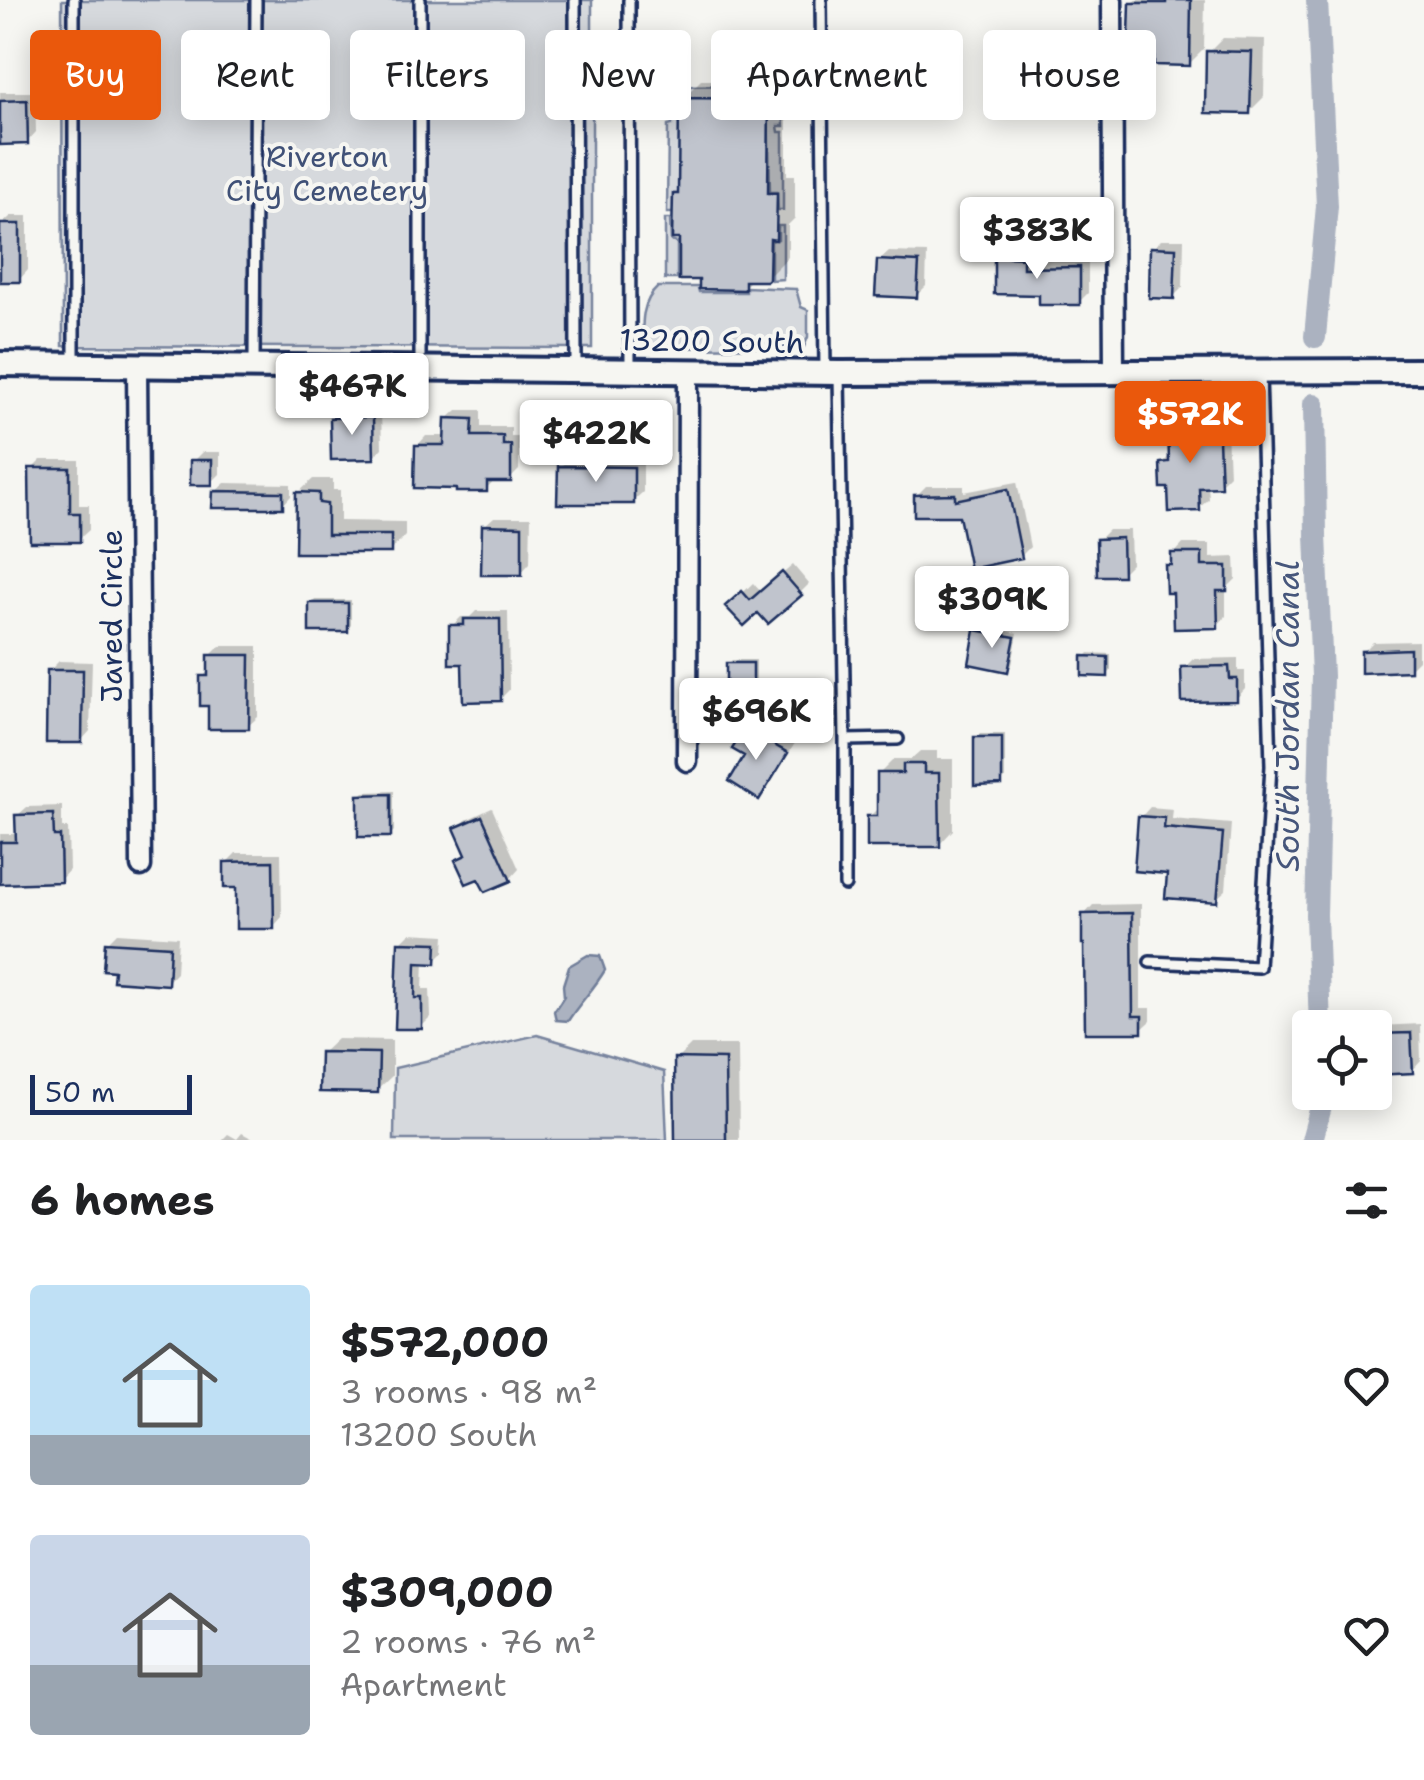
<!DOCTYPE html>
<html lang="en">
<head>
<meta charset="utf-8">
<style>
	body { margin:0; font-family:"Shantell Sans",sans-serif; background:#f2f2f2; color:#202124; height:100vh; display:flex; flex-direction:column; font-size:38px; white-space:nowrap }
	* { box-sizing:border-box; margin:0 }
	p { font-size:32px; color:#757577 }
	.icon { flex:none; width:55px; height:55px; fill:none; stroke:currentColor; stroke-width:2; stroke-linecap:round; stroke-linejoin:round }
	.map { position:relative; height:1140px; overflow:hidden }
	.details { display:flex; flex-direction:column; background:#fff; flex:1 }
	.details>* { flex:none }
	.guide { position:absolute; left:30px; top:30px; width:1365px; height:90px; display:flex; gap:20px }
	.tools { position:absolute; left:1292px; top:1010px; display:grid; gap:20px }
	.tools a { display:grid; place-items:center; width:100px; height:100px; border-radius:10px; background:#fff; box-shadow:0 5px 25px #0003; font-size:50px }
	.scale { position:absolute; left:30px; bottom:25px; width:162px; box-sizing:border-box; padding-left:10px; border:5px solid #1b2f5e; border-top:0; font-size:28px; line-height:35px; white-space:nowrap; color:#1b2f5e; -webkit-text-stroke:8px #f6f6f2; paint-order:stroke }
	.price { position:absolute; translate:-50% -85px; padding:0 22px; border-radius:10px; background:#fff; color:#222; font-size:32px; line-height:65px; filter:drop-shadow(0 2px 5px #0008) }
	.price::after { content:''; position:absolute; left:50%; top:60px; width:30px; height:22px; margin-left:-15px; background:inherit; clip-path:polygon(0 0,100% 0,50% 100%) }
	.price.on { background:#ea580c; color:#fff }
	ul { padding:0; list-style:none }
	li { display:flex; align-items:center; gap:30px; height:250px; padding:0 30px }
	li span { display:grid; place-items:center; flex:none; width:280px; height:200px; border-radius:10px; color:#555 }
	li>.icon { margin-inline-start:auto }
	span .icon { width:120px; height:120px; fill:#fffc; stroke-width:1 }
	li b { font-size:42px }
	h2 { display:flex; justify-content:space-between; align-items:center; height:120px; padding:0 30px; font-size:42px }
	.chip { padding:0 35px; border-radius:10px; background:#fff; box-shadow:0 5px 25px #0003; font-size:35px; line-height:90px }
	.chip.on { background:#ea580c; color:#fff }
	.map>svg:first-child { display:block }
	.green { fill:#d6d9dd; stroke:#78849e; stroke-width:2.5 }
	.water { fill:#abb2c0; stroke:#717e99; stroke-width:2.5 }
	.shadow { fill:#0003 }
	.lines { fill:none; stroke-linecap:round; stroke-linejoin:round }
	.canal { stroke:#abb2c0; stroke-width:22 }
	.building { fill:#c0c4cd; stroke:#1b2f5e; stroke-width:2.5 }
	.service-casing { stroke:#1b2f5e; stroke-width:16 }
	.minor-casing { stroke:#1b2f5e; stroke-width:25 }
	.tertiary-casing { stroke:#1b2f5e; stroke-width:30 }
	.service { stroke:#f6f6f2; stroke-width:9 }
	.minor { stroke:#f6f6f2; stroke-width:18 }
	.tertiary { stroke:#f6f6f2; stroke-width:22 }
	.labels { text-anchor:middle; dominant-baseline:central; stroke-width:8; stroke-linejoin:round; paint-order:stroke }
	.park-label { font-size:30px; fill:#405177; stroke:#f6f6f2 }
	.street-label { font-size:30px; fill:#1b2f5e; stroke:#f6f6f2 }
	.water-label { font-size:32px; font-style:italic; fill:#46567b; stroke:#f6f6f2 }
</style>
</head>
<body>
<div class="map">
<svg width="1424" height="1140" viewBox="0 0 1424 1140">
	<rect width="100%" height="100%" fill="#f6f6f2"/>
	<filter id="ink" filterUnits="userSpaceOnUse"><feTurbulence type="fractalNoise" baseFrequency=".01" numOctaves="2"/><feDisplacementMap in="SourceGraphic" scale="20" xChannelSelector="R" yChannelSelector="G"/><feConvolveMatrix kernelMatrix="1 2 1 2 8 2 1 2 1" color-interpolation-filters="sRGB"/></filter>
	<g filter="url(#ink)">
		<path class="green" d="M 62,0 L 592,0 L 592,348 L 63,346 Z
			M 782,85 L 784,126 L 778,126 L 779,132 L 783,132 L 783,210 L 778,210 L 777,192 L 770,192 L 768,99 L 679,194 L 673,194 L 673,213 L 667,213 L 668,126 L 672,125 L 673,118 L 667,118 L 668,86 Z
			M 665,219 L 670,219 L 671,241 L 677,243 L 677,279 L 665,279 Z
			M 778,226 L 783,226 L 783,279 L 771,280 L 771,241 L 778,239 Z
			M 658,287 L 698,287 L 699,292 L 746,292 L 746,287 L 796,289 L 801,307 L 808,310 L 808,337 L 804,347 L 643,348 C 642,326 640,303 658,287 Z
			M 537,1035 L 664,1072 L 667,1140 L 394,1140 L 395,1068 Z"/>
		<path class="water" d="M 588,955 L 600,956 L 605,970 C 594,989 579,1003 568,1021 L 556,1020 L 554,1011 L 564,996 L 563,985 L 569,966 Z"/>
		<path class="shadow" d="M 1136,0 L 1205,0 L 1204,49 L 1189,64 L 1157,54 L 1132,4 Z
			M 1223,38 L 1265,39 L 1264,97 L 1249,112 L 1209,52 Z
			M 701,80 L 787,80 L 787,175 L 795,175 L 795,218 L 788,225 L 788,257 L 768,277 L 753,278 L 744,287 L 701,278 L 682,236 L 675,195 L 681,189 L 682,99 Z
			M 0,92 L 35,92 L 36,132 L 27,142 L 0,142 Z
			M 11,216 L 28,216 L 28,270 L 19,280 L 0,280 L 0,226 Z
			M 1162,239 L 1184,239 L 1183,287 L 1173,297 L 1153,248 Z
			M 1006,248 L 1031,249 L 1031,259 L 1088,258 L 1088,293 L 1079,302 L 1042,292 L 996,257 Z
			M 889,252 L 927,253 L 926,286 L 916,296 L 879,261 Z
			M 342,409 L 381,409 L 382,448 L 373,457 L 333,419 Z
			M 457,410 L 481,410 L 481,427 L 511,427 L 511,437 L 519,437 L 519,470 L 510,479 L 496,479 L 486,490 L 417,446 L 426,436 L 447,436 L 447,419 Z
			M 1221,416 L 1222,430 L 1227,430 L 1229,475 L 1220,484 L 1208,485 L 1209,499 L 1199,508 L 1170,485 L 1162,464 L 1171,454 L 1170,427 L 1180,418 Z
			M 202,452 L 220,452 L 220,474 L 211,483 L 193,461 Z
			M 569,458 L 643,458 L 643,492 L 633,501 L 560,467 Z
			M 41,460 L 79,460 L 79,505 L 89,505 L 89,530 L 79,539 L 32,469 Z
			M 313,479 L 333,479 L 333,490 L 340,490 L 340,521 L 405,522 L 405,536 L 390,551 L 298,550 L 298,493 Z
			M 1017,482 L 1030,547 L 1021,556 L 961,513 L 916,496 L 926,486 L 964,486 L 964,492 Z
			M 225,483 L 291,484 L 291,496 L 282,506 L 215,492 Z
			M 494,517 L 531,517 L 530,563 L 521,573 L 484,526 Z
			M 1108,530 L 1130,530 L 1131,564 L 1122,573 L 1098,540 Z
			M 1183,544 L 1210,544 L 1210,558 L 1235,557 L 1236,579 L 1226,589 L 1226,616 L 1217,626 L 1168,566 L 1174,560 L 1174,554 Z
			M 793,565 L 809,584 L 800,593 L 759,610 L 729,606 L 753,583 L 761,592 Z
			M 315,600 L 351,600 L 351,625 L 347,629 L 311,604 Z
			M 476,611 L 508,611 L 509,690 L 500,699 L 465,662 L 452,626 L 461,617 L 470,617 Z
			M 982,627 L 1018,633 L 1012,665 L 1008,669 L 978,631 Z
			M 1418,641 L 1418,660 L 1409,669 L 1363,652 L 1373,642 Z
			M 220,646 L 258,646 L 258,717 L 248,726 L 211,704 L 203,677 L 210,669 L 210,656 Z
			M 1089,653 L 1111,654 L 1111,671 L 1107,675 L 1085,657 Z
			M 1238,658 L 1238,671 L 1245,671 L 1245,689 L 1236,699 L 1184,668 L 1193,659 Z
			M 732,660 L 756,660 L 756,691 L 752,695 L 728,664 Z
			M 59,661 L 92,662 L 90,731 L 81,741 L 49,671 Z
			M 756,720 L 795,743 L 768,788 L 759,797 L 747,755 L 735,748 L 747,729 Z
			M 980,734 L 1005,734 L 1005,779 L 1001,783 L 976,738 Z
			M 920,751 L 937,751 L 937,759 L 953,759 L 953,830 L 939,845 L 869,817 L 879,807 L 879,774 L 894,759 L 911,759 Z
			M 394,791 L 394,831 L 390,835 L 360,796 L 364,792 Z
			M 62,806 L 62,828 L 68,828 L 69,870 L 60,880 L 0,881 L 0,834 L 18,834 L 17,816 L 27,807 Z
			M 1150,807 L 1173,809 L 1172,819 L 1231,824 L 1226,890 L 1216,899 L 1169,872 L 1141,817 Z
			M 492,808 L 519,869 L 510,879 L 480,875 L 458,860 L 467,851 L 457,829 L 466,820 Z
			M 236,853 L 281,853 L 282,917 L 273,927 L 238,885 L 226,863 Z
			M 1141,904 L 1141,1008 L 1151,1008 L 1151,1021 L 1141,1030 L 1088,1031 L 1084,915 L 1093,905 Z
			M 117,933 L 178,937 L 176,973 L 167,982 L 107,943 Z
			M 410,933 L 445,935 L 444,952 L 435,961 L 424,961 L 423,989 L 430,989 L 431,1017 L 421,1027 L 400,943 Z
			M 1420,1024 L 1421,1061 L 1412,1071 L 1375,1072 L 1375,1030 L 1379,1026 Z
			M 337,1039 L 392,1040 L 392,1076 L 377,1090 L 322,1053 Z
			M 691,1045 L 738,1045 L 739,1140 L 678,1140 L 677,1059 Z
			M 242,1133 L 255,1140 L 222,1140 L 228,1134 L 237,1139 Z"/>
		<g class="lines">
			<path class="canal" d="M 1315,337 L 1327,206 L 1317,0
				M 1314,404 L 1316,535 L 1322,676 L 1316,915 L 1320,1028
				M 1312,1140 L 1322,1103 L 1322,1092"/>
		</g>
		<path class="building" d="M 1166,0 L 1191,0 L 1190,66 L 1154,65 L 1154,56 L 1138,56 L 1138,41 L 1129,36 L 1130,3 L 1166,3 Z
			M 1206,51 L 1252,52 L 1250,114 L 1205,113 Z
			M 679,98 L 769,99 L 768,193 L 777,193 L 776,240 L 770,239 L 769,279 L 767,281 L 745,281 L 745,290 L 699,289 L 699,280 L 679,280 L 679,239 L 672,239 L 673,194 L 678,194 Z
			M 27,100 L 28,144 L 0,145 L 0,101 Z
			M 0,224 L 20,224 L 20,282 L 0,282 Z
			M 1150,247 L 1176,248 L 1174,299 L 1149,298 Z
			M 994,256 L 1023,258 L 1023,268 L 1080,267 L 1080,305 L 1039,305 L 1039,295 L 994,294 Z
			M 877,260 L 919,262 L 917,298 L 875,296 Z
			M 373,417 L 374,459 L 331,460 L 330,418 Z
			M 445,418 L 473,419 L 472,436 L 503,436 L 503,445 L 511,445 L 511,482 L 487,482 L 487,492 L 456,492 L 456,489 L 414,488 L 415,445 L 444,445 Z
			M 1213,424 L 1213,439 L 1219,439 L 1221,487 L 1199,488 L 1200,511 L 1169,512 L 1168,488 L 1161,488 L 1160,463 L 1169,462 L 1168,426 Z
			M 190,460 L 212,460 L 212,485 L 190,485 Z
			M 558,466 L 634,467 L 634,504 L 557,504 Z
			M 29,468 L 70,468 L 70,513 L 80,513 L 80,542 L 30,542 Z
			M 1008,489 L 1022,558 L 970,569 L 959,516 L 914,516 L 914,495 L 955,494 L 955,500 Z
			M 213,491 L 283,492 L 283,508 L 212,508 Z
			M 296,492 L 319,493 L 319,503 L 327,504 L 327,535 L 391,535 L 391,553 L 295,553 Z
			M 482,525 L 522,526 L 522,575 L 481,575 Z
			M 1122,538 L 1123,576 L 1097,576 L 1096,539 Z
			M 1171,553 L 1202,553 L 1202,566 L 1227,566 L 1227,591 L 1217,591 L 1218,628 L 1174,629 L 1173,593 L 1166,593 L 1165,565 L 1171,565 Z
			M 782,572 L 802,595 L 768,624 L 758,613 L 744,626 L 725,606 L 742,591 L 750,600 Z
			M 309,603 L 348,603 L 348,632 L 309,632 Z
			M 464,619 L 500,619 L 501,701 L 463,702 L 462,664 L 449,664 L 449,625 L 464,625 Z
			M 975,630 L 1015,637 L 1008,672 L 969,664 Z
			M 1410,649 L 1410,671 L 1361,673 L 1361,651 Z
			M 208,655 L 250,655 L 249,729 L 208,729 L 208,706 L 200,706 L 200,676 L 208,676 Z
			M 1082,656 L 1108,657 L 1108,677 L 1082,676 Z
			M 726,663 L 753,663 L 753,697 L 726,697 Z
			M 1229,666 L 1230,679 L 1237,679 L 1237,701 L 1182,702 L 1181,667 Z
			M 47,670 L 83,670 L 82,743 L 46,743 Z
			M 745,728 L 788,753 L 759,800 L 729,781 L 744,756 L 732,749 Z
			M 974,737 L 1002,737 L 1002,785 L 974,786 Z
			M 903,764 L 924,764 L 924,773 L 939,773 L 940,847 L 867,847 L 867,816 L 877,816 L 877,773 L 903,773 Z
			M 391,794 L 391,837 L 358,837 L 358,795 Z
			M 53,814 L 54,836 L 60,836 L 61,882 L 0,884 L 0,842 L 16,842 L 15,815 Z
			M 482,816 L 511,881 L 485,892 L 478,879 L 466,884 L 455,860 L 466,855 L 454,828 Z
			M 1138,816 L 1165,818 L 1164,828 L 1223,833 L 1217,902 L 1165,898 L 1167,874 L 1134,871 Z
			M 273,861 L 274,929 L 236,929 L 236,888 L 224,888 L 224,862 Z
			M 1132,913 L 1133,1016 L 1142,1016 L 1142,1033 L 1085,1033 L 1084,944 L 1082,944 L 1082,914 Z
			M 105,942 L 170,946 L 168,985 L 113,981 L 114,971 L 103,970 Z
			M 398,942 L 437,943 L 436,964 L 416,963 L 415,998 L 422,998 L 422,1029 L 395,1029 Z
			M 1411,1033 L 1413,1073 L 1375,1075 L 1375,1034 Z
			M 320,1052 L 379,1053 L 378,1093 L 319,1092 Z
			M 674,1058 L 725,1059 L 726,1140 L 675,1140 Z"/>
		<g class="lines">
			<g class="service-casing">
				<path id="service" d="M 74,0 L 74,363
					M 420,0 L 420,365
					M 575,0 L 576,367
					M 629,0 L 630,367
					M 821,0 L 825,370
					M 254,364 L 256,0
					M 839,376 L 845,740 L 845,885
					M 845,740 L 898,739
					M 1150,962 L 1259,967 L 1271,766 L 1260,374"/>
			</g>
			<g class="minor-casing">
				<path id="minor" d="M 1112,0 L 1114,372
					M 137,366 L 141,866
					M 687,761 L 688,371"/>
			</g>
			<g class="tertiary-casing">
				<path id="tertiary" d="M 0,364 L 839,373 L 1424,371"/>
			</g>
			<use href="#service" class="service"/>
			<use href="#minor" class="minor"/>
			<use href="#tertiary" class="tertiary"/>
		</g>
	</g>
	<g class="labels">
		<g class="park-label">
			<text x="327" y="156">Riverton<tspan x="327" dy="34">City Cemetery</tspan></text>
		</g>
		<g class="street-label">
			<text transform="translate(712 341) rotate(1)">13200 South</text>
			<text transform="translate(111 616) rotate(-90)">Jared Circle</text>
		</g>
		<g class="water-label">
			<text transform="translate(1287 716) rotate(-90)">South Jordan Canal</text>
		</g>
	</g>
</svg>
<div class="tools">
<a><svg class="icon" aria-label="locate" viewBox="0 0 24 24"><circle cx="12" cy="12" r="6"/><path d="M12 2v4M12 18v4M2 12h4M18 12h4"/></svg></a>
</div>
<div class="scale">50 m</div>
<b class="price" style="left:1037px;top:282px">$383K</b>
<b class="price" style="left:352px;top:438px">$467K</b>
<b class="price on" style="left:1190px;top:466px">$572K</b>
<b class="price" style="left:596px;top:485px">$422K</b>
<b class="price" style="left:992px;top:651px">$309K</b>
<b class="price" style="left:756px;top:763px">$696K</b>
<div class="guide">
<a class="chip on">Buy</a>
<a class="chip">Rent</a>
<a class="chip">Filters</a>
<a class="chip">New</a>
<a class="chip">Apartment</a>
<a class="chip">House</a>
</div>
</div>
<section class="details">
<h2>6 homes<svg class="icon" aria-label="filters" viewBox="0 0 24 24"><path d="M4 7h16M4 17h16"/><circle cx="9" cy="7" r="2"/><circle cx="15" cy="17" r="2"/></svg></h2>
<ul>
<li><span style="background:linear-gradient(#bfe0f5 75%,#9aa5b1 0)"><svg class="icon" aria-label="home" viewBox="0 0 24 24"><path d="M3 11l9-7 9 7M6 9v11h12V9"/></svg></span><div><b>$572,000</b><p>3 rooms · 98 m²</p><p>13200 South</p></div><svg class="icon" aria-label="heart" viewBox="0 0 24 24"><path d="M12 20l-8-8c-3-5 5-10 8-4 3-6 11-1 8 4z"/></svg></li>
<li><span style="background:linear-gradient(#c9d6e8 65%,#9aa5b1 0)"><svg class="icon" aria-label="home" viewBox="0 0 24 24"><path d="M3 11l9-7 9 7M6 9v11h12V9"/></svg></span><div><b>$309,000</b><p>2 rooms · 76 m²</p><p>Apartment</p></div><svg class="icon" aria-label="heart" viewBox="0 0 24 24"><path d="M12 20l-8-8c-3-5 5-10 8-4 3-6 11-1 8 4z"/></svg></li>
</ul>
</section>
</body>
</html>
